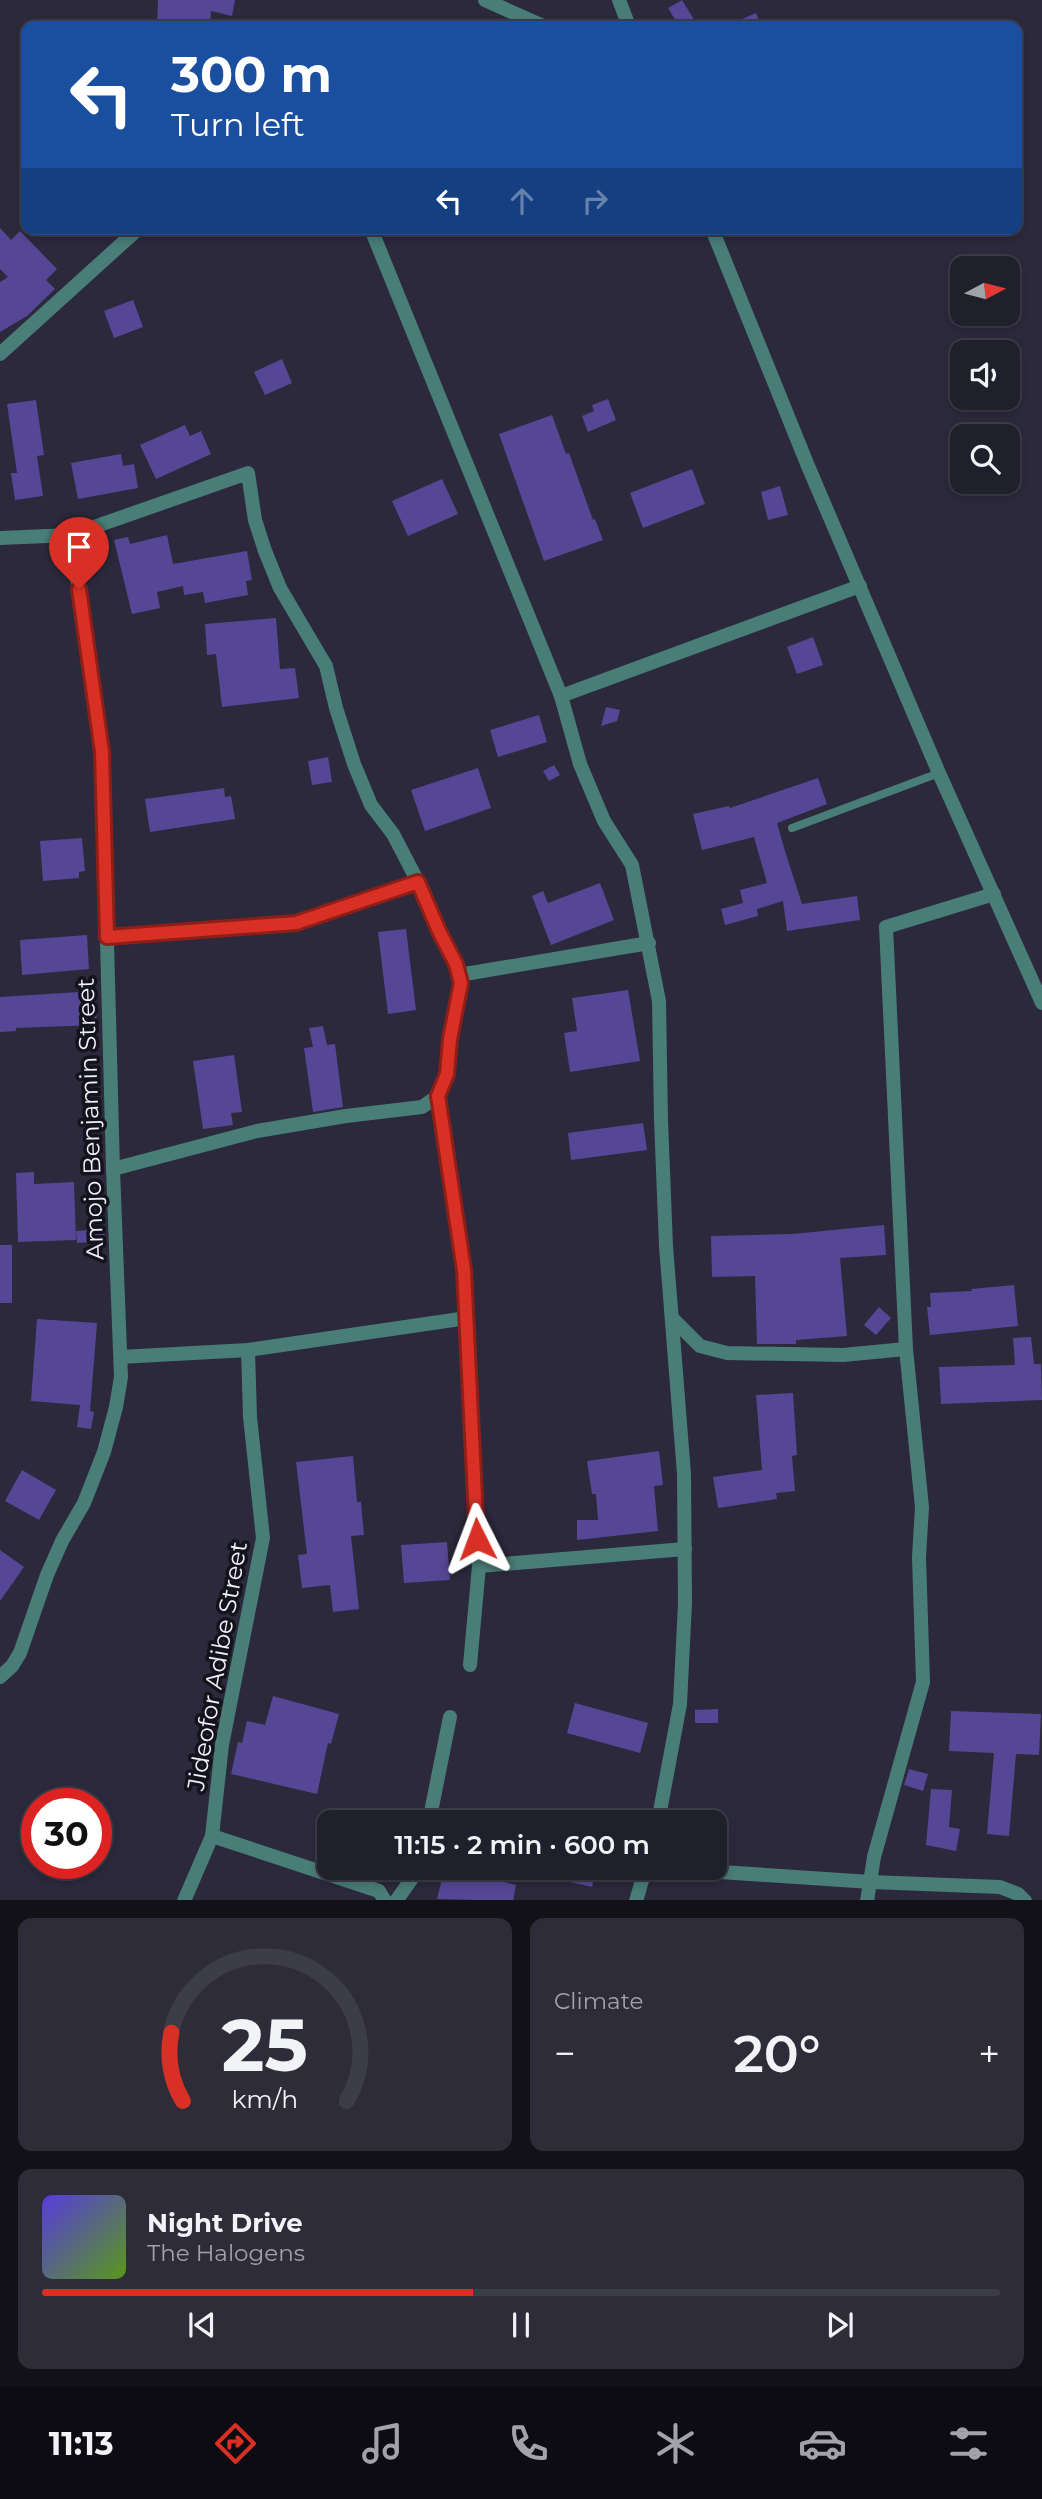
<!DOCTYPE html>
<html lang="en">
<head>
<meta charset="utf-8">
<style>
  :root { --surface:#201f2c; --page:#2d2c38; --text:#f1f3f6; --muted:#a2a2a9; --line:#3d3d48; --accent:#d93025 }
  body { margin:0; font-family:Montserrat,sans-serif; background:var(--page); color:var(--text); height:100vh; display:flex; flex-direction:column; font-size:26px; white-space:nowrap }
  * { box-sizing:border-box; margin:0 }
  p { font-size:23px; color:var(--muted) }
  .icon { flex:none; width:38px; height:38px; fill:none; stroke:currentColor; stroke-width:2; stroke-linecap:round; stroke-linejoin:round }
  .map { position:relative; height:1900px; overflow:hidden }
  .sheet { display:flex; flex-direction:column; gap:18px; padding:18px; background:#121118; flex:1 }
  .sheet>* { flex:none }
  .hud { position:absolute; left:21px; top:21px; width:1001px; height:214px; border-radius:14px; box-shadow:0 4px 10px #0003,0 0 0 2px var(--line); background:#1a4fa0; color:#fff; overflow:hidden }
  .needle { width:46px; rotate:83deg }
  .tools { position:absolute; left:950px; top:256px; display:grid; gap:14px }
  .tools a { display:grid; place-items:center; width:70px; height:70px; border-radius:14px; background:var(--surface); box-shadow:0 4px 10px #0003,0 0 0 2px var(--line); font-size:35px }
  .speed { position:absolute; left:21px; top:1788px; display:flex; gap:14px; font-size:35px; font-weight:700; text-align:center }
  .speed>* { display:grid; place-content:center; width:91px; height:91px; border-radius:50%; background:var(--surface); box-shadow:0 4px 10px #0003,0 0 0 2px var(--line); line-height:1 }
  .speed .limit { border:10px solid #d22; background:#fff; color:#111 }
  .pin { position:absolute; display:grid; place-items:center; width:60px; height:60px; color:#fff; margin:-72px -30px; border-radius:50% 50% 50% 0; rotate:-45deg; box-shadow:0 0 7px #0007 }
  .pin .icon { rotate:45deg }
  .me { position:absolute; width:77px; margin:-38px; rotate:357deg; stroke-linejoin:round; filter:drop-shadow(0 0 5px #0008) }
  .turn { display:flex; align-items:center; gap:24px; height:147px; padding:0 35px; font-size:32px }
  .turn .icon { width:91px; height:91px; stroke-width:2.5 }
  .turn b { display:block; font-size:49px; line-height:60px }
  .lanes { display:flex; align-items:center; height:66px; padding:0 35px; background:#0003; justify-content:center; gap:35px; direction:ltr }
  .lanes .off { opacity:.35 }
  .big { font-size:52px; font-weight:600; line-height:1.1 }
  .sheet .card { flex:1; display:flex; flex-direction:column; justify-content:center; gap:10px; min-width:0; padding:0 24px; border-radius:14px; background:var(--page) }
  .sheet .dial { align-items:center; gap:0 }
  .dial svg { height:182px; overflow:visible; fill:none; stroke:var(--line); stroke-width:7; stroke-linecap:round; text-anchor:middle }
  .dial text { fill:var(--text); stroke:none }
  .song { display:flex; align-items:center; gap:21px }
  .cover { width:84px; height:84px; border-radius:10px; background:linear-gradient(135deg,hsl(250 70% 55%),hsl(90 70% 35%)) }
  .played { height:7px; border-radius:4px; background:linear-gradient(90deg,var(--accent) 45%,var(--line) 45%) }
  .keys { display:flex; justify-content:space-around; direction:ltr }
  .heat { display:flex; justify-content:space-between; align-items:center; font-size:38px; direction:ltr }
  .sheet .tiles { flex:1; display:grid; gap:18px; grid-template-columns:1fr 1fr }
  .card:last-child { grid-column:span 2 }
  .trip { position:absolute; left:317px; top:1810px; width:410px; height:70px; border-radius:14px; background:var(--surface); box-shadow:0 4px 10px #0003,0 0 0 2px var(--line); font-weight:600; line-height:70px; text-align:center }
  .tabs { display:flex; height:112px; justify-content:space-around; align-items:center; background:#0d0c12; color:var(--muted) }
  .tabs .icon { width:49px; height:49px }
  .tabs .current { color:var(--accent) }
  .tabs b { font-size:32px; color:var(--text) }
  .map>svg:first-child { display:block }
</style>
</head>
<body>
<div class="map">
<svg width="1042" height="1901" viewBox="0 0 1042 1901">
  <rect width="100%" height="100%" fill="#2b293b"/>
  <!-- building -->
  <g fill="#564796">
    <path d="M158,0H235L232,16L211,11L210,26H157Z"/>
    <path d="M682,0L698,26H679L668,8Z"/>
    <path d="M756,13L761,26H726Z"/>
    <path d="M0,228L11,240L20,231L57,269L46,280L55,289L27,316L0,332V282L8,277L0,269Z"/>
    <path d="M133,300L143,327L114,338L104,311Z"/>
    <path d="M282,359L292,383L265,395L254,372Z"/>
    <path d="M608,399L616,420L588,432L582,416L594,411L592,405Z"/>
    <path d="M36,400L44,455L37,456L43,496L15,500L11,473H17L7,404Z"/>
    <path d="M552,415L566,454L569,453L593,520L595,519L603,540L544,561L499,434Z"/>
    <path d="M185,425L190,436L201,431L211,454L156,479L140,445Z"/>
    <path d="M121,454L123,466L134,464L138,488L78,499L71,463Z"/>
    <path d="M692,469L705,504L643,528L630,493Z"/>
    <path d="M442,479L458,514L408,536L392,501Z"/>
    <path d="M780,486L788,515L768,520L761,492Z"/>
    <path d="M167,535L173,564L247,551L252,580L246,581L248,595L205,603L203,592L184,595L183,586L157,592L160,608L132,614L114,540L128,537L130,544Z"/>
    <path d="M276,618L280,669L295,668L299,698L222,707L216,654L207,655L205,624Z"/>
    <path d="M813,637L823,665L797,674L787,647Z"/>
    <path d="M606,707L620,710L617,721L601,726Z"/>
    <path d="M539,715L547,742L498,757L490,730Z"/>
    <path d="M328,757L332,782L312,785L308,761Z"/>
    <path d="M554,765L560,775L549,781L543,771Z"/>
    <path d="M478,768L491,808L425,831L411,790Z"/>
    <path d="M818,778L827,804L777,823L785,851L802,904L857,896L860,920L787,931L783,901L757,909L758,916L725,925L721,909L743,903L740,890L767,883L754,837L702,850L693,814L729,806L730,808Z"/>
    <path d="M224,788L225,797L231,796L235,819L150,832L145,799Z"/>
    <path d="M82,838L85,871L79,872V878L43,881L40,841Z"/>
    <path d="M600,883L614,920L551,945L532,896L543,891L548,903Z"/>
    <path d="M406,929L416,1010L388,1014L378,932Z"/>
    <path d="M87,935L89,969L22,975L20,940Z"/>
    <path d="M628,990L640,1061L570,1072L564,1033L577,1031L572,998Z"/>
    <path d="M95,991L97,1025L16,1028V1031L0,1032V997Z"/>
    <path d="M323,1026L327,1045L335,1044L343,1107L313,1112L304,1048L313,1047L309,1028Z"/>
    <path d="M234,1055L242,1112L231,1113L233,1125L203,1129L193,1061Z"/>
    <path d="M643,1123L647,1150L571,1160L568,1133Z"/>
    <path d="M34,1172V1184L74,1182L76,1240L18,1242L16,1173Z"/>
    <path d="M884,1225L886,1255L840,1258L847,1336L796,1340V1344H757L755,1276L712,1277L711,1236L793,1234Z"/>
    <path d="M104,1229L105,1241L77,1243L76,1231Z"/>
    <rect x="0" y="1245" width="12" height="58"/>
    <path d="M1014,1285L1018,1326L930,1335L927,1307H931L930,1293L972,1291L971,1289Z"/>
    <path d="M879,1307L891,1318L876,1335L864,1325Z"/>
    <path d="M37,1319L97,1323L90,1411L94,1412L91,1429L77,1427L80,1405L31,1401Z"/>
    <path d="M1031,1337L1034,1364H1041L1042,1400L941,1404L939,1367L1015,1365L1013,1338Z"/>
    <path d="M793,1393L797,1455L792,1456L795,1491L776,1493L777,1499L718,1508L713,1477L762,1470L756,1395Z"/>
    <path d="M659,1451L663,1485L654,1486L658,1531L577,1540V1520H598L596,1494H592L587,1461Z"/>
    <path d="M353,1456L357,1502H361L364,1535L351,1536L359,1609L333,1612L330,1585L302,1588L298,1555L307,1554L296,1462Z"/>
    <path d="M22,1470L56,1490L39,1520L5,1501Z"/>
    <path d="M447,1542L450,1580L404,1583L401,1545Z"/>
    <path d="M0,1550L24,1567L0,1601Z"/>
    <path d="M273,1696L339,1714L331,1744L328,1743L317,1794L231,1774L238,1742L242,1743L247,1721L265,1725Z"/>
    <path d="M575,1703L648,1723L640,1753L567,1733Z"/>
    <path d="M718,1709V1723H695V1710Z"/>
    <path d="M951,1711L1041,1714L1039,1755L1016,1754L1009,1836L987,1834L994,1753L949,1751Z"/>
    <path d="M909,1769L928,1774L923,1791L904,1785Z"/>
    <path d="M931,1789L952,1790L949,1827L960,1829L956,1851L926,1845Z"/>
    <path d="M445,1867L516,1885L513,1901L437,1899Z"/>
    <path d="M528,1867H596L592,1887L527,1872Z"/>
  </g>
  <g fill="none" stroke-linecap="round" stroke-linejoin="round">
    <!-- service -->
    <path stroke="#497d78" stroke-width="8" d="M792,828L939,773"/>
    <!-- minor -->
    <g stroke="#497d78" stroke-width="14">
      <path d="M485,0L543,26"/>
      <path d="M371,229L561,696L860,586"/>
      <path d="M0,354L138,229"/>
      <path d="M0,538L71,535L248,473L255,520L265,551L280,588L326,666L336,708L354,764L371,805L393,834L418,882L439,931L456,964L461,983L450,1039L448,1074L438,1096L422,1107L346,1116L257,1131L113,1169"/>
      <path d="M561,696L580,764L604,821L632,865L659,1001L661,1120L666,1246L684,1474L685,1603L680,1704L658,1822"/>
      <path d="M107,937L296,923L418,882"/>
      <path d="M459,975L649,943"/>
      <path d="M438,1096L465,1270L479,1566L470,1665"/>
      <path d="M673,1319L700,1346L727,1353L843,1355L906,1349L922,1507L919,1557L923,1682L874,1857L867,1901"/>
      <path d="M906,1349L886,927L994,894"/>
      <path d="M121,1357L248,1350L467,1318"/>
      <path d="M479,1566L685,1549"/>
      <path d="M0,1677L12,1666L20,1653L47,1575L62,1541L84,1503L104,1452L116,1407L121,1377L113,1169L102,752L71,535"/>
      <path d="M429,1822L450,1717"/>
      <path d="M212,1836L379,1891L385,1901"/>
      <path d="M184,1901L212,1836L222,1745L263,1538L250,1417L248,1350"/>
      <path d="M396,1901L420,1867"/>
      <path d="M636,1901L646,1867L871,1882L1000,1887L1018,1894L1025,1901"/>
    </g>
    <!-- tertiary -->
    <g stroke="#497d78" stroke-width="14">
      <path d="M619,0L629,26"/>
      <path d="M712,229L808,466L939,773L1042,1003"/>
    </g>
  </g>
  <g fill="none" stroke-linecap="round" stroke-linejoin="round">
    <!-- route casing -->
    <g stroke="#8d1f18" stroke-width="18">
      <path id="route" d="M79,589L102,752L107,937L296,923L418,882L439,931L456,964L461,983L450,1039L447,1074L438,1096L464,1270L477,1539"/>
    </g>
    <!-- route -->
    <use href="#route" stroke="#d93025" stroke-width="12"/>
  </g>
  <g text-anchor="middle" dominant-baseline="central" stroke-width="7" stroke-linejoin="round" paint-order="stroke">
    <!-- street labels -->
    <g font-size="24" fill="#f0effc" stroke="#13131b">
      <text transform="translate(90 1119) rotate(-92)">Amojo Benjamin Street</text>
      <text transform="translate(217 1666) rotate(-80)">Jideofor Adibe Street</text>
    </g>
  </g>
</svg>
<div class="tools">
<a><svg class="needle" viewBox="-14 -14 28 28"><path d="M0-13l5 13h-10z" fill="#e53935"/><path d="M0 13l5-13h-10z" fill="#a2a2a9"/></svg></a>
<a><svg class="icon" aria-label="sound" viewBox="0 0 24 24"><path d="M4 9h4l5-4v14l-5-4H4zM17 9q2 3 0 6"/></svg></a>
<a><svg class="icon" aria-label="search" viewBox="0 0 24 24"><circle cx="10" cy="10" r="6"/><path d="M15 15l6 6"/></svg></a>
</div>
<div class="speed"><div class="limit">30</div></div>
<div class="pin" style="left:79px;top:589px;background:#d93025"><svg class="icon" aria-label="arrive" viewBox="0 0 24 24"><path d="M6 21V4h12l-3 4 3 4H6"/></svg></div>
<svg class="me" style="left:477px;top:1539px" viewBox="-20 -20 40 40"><path d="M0-17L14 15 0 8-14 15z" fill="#d93025" stroke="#fff" stroke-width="4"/></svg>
<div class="trip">11:15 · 2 min · 600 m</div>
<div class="hud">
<div class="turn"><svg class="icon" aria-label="left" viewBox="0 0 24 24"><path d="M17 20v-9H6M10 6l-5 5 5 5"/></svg><div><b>300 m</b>Turn left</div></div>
<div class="lanes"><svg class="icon" aria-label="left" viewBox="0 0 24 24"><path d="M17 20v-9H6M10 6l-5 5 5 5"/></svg><svg class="icon off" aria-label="ahead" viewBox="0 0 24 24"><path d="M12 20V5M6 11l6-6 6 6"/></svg><svg class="icon off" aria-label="right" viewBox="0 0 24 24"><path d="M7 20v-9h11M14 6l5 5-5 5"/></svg></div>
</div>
</div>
<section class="sheet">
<div class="tiles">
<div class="card dial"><svg viewBox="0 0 100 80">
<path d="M14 69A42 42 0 1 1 86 69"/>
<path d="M14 69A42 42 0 0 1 9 39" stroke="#d93025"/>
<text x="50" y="56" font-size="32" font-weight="700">25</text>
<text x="50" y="72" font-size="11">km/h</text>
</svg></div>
<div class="card"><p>Climate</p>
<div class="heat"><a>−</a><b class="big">20°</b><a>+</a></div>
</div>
<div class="card">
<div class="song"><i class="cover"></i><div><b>Night Drive</b><p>The Halogens</p></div></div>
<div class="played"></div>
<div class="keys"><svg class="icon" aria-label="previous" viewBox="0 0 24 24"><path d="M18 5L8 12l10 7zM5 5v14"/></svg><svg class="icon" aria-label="pause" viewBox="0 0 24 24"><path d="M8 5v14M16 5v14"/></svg><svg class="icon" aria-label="next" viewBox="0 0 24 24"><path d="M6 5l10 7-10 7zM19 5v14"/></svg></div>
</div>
</div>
</section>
<nav class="tabs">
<b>11:13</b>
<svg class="icon current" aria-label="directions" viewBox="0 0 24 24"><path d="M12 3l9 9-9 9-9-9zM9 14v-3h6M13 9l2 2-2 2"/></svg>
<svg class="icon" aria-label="music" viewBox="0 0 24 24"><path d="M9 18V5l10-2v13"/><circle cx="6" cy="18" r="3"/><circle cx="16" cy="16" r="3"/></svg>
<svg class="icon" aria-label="phone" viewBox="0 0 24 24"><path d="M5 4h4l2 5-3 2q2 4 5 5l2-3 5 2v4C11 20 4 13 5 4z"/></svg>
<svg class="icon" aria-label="climate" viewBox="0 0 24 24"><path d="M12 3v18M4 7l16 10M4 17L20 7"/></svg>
<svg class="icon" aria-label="car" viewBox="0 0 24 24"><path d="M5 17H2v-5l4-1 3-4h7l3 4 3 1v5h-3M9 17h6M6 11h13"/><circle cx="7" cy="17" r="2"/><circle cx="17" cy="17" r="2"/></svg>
<svg class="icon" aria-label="filters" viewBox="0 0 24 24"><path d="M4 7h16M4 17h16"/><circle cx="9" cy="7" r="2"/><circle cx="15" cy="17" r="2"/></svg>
</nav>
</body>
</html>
